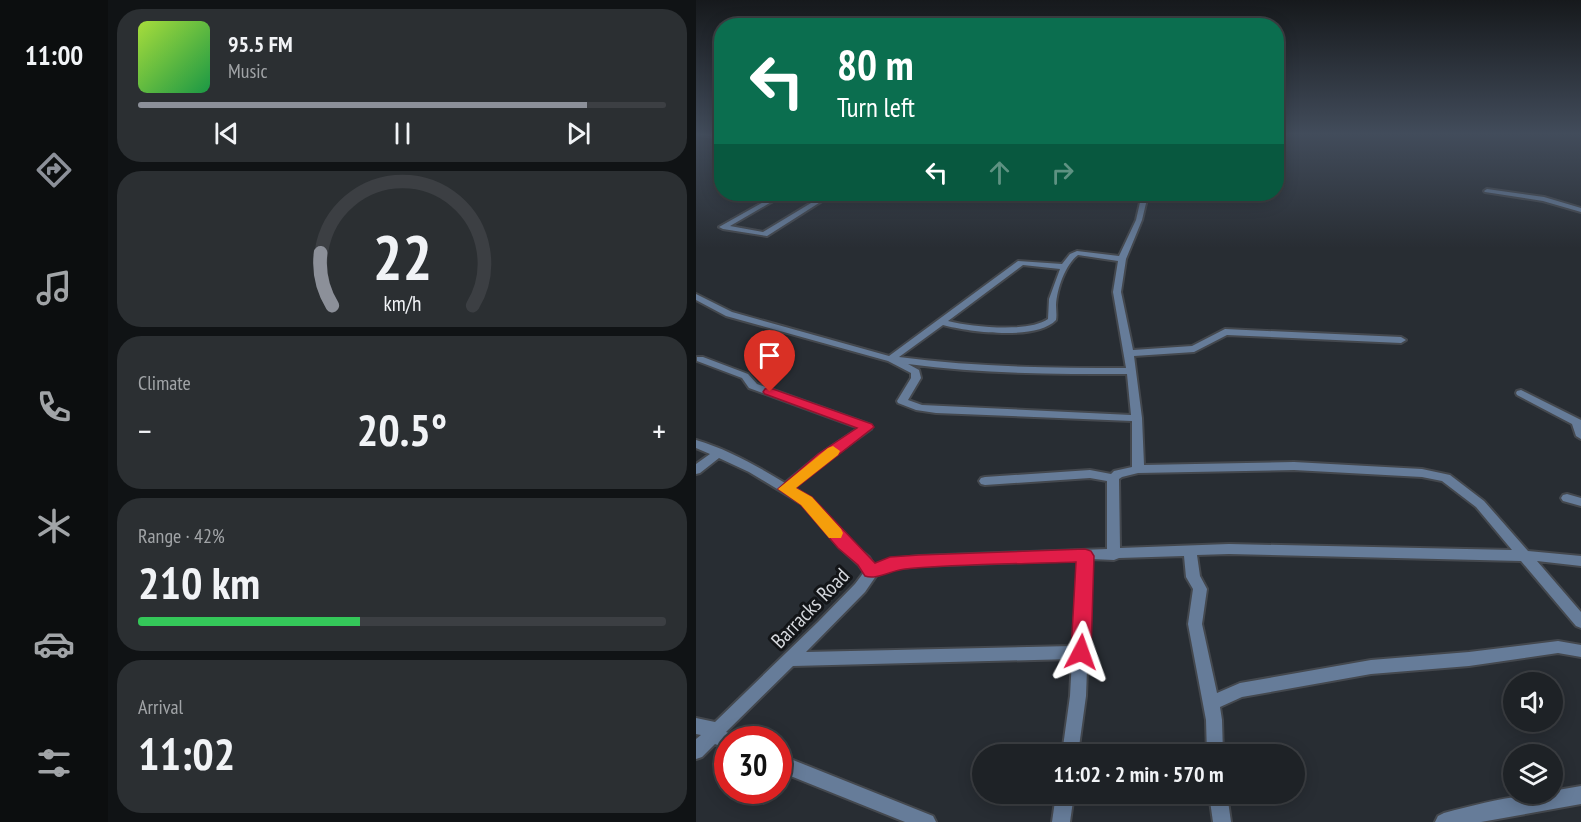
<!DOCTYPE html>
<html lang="en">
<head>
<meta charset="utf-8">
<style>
  :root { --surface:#1e2226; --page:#2b2f32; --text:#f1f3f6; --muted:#a1a4a7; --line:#3c3f43; --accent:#8c9099 }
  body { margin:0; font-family:"PT Sans Narrow",sans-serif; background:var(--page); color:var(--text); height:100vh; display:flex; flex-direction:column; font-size:22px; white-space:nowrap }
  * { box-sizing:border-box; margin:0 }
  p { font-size:20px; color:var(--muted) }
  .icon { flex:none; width:33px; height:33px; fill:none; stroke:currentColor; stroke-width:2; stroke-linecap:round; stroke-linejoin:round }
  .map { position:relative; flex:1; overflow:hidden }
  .details { display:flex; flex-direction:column; gap:9px; padding:9px; background:#101315; width:588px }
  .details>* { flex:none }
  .banner { position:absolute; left:18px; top:18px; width:570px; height:183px; border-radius:24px; box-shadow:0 3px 15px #0003,0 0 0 2px var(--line); background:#0b6e4f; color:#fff; overflow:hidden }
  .tools { position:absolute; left:807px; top:672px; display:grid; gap:12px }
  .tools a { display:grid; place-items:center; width:60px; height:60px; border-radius:50%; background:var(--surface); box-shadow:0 3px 15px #0003,0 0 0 2px var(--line); font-size:30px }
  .speed { position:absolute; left:18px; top:726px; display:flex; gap:12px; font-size:30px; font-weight:700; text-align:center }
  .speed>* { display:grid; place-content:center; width:78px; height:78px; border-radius:50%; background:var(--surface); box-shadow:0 3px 15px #0003,0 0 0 2px var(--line); line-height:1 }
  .speed .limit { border:9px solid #d22; background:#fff; color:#111 }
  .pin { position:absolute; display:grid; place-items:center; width:51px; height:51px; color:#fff; margin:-62px -26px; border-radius:50% 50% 50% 0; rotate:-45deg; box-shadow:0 0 6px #0007 }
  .pin .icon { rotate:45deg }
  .me { position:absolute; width:66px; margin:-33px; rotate:4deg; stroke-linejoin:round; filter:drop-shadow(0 0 4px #0008) }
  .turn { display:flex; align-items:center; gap:21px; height:126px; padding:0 24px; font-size:27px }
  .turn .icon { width:78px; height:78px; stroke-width:2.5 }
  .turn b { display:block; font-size:42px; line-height:51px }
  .lanes { display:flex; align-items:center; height:57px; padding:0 24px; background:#0003; justify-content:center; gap:30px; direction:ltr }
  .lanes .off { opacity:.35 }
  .big { font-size:45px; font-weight:700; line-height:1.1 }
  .details .card { flex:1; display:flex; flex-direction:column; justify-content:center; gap:9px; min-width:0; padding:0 21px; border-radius:24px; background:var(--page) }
  .details .dial { align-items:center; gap:0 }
  .dial svg { height:156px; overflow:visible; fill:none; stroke:var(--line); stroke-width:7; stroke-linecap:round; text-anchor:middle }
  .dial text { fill:var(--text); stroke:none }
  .song { display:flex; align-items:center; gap:18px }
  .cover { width:72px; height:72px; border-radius:9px; background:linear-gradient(135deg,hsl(80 70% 55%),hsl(140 70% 35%)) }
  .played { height:6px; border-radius:3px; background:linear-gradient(90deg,var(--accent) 85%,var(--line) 85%) }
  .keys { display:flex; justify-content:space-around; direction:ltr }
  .heat { display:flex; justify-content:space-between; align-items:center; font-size:33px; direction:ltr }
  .charge { height:9px; border-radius:4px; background:linear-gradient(90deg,#34c759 42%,var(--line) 0) }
  .trip { position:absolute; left:276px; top:744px; width:333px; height:60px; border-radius:30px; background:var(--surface); box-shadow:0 3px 15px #0003,0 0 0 2px var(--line); font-weight:700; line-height:60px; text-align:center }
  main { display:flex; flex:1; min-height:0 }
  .menu { display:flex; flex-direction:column; width:108px; justify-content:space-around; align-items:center; background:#0c0e0f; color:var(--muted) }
  .menu .icon { width:42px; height:42px }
  .menu .current { color:var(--accent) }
  .menu b { font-size:27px; color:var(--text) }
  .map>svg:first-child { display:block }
</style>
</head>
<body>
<main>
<nav class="menu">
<b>11:00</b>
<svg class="icon current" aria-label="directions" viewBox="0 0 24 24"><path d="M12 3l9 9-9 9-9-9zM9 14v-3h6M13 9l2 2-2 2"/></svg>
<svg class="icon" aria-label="music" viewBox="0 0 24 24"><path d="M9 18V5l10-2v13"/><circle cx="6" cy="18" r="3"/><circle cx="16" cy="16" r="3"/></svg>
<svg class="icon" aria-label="phone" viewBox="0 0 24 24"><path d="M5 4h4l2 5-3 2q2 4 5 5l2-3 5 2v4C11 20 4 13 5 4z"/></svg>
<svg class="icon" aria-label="climate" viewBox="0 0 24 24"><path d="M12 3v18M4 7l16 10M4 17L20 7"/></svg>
<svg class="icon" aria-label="car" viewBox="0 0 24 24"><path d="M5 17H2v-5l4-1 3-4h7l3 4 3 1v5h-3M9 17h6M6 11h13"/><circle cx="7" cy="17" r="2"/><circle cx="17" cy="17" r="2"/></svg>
<svg class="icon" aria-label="filters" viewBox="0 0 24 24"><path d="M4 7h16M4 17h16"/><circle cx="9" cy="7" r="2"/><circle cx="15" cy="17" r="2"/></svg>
</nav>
<section class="details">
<div class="card">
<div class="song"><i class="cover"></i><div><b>95.5 FM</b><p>Music</p></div></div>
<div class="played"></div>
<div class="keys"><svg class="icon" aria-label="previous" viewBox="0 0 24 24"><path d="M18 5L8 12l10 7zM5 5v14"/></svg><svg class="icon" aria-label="pause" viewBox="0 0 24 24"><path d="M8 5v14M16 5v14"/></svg><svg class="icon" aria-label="next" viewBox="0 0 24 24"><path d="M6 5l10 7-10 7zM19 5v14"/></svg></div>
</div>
<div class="card dial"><svg viewBox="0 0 100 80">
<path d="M14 69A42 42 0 1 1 86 69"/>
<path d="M14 69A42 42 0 0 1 8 42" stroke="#8c9099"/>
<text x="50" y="56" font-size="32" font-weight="700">22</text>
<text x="50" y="72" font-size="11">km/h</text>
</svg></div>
<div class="card"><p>Climate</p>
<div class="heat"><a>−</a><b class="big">20.5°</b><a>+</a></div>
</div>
<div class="card"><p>Range · 42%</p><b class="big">210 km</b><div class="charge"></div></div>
<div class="card"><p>Arrival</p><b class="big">11:02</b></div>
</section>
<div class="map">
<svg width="885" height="822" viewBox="0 0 885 822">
  <rect width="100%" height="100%" fill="#282d33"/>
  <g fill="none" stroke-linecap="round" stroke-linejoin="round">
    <!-- minor casing -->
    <g stroke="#44484e" stroke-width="4">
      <g id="minor">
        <path d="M2,133L26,134V138L5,135Z"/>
        <path d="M791,189L848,197L885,208V212L847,201L789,192L788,191Z"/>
        <path d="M82,194H89L34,226L67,232L130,194H137L71,236L27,229L23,227Z"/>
        <path d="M450,194H456L451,199L446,220L430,259L425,292L437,350L496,346L529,329L705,337L710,340L705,343L531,335L498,352L438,356L446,418L448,465L598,462L726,469L754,475L788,501L832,551L885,556V566L841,561L885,612V628L880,626L825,561L533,554L501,555L504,576L511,589L506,624L521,693L544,683L675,660L773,652L862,641L885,645V657L862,653L773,666L675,674L546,697L524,707L526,720L527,754H511L510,720L492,624L497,589L490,577L488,556L423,558L418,560L395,559L390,696L382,754H366L374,696L376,659L97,666L30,732L38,735L40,740H32V749L19,744L6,757L0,759V739L5,735L0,734V718L19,722L122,622L159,584L168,572L163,565L143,547L106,504L53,472L23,458L4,473L0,474V464L14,454L0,448V440C31,449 61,466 89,483L123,455L163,428L53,388L46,378L1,361V357H7L52,374L61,384L175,425L176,427L175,429L131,461L98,488L114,498L153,541L173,557L178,565L194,559L223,556L411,549V481L394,478L289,485L285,484L283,481L285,478L289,477L394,470L415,474L418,471L436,467V421L240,413L220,410L202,403L201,401L215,378V373L192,361L30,316L0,300V294L36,312L193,356L322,261L366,264L374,254L381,251L423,256L440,220L445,198ZM382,255L422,261L417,292L430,368C354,368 279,367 203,357L247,325C273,332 340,341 360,320C361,315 360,310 360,305C361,289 369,265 382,255ZM327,265L364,269L353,299L352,319C332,333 276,327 252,321ZM212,364C284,374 358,374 431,374L435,415L226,405L212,400L225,378L223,370ZM598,470L726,477L746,481L780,507L816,550L533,544L424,548L423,479L426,477L442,473ZM382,560L377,646L110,652L169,592L180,576L196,569L223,566Z"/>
        <path d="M825,390L885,420V439L880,436L876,424L821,395L820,393L821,391Z"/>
        <path d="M871,494L885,498V506L867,501L865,498L867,495Z"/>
        <path d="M82,754L237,816L240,822H209L82,771Z"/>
        <path d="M885,786V804L785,822H739L742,816L748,813C783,804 820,794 856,794V791Z"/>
        <path d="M360,794H378L374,822H356Z"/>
        <path d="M513,794H531L535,822H517Z"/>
      </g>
    </g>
    <!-- minor -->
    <use href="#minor" fill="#667c99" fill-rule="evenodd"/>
  </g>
  <!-- sky -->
  <linearGradient id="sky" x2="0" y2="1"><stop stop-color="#16191c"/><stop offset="0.54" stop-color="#424c5b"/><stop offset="1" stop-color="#424c5b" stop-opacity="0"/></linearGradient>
  <rect width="885" height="248" fill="url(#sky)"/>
  <!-- route -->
  <path fill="#e11d48" stroke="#92132f" stroke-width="1.5" d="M74,388L176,424L178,427L100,488L116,497L179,563L194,557L223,555L389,549L395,551L398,556L395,652L392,658L385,660L378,658L375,652L380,562C323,564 265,564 209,569C196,570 181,580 169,576L162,565L142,548L105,505L82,489L122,454L161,428L69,394L67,392L69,389Z"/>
  <!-- slow -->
  <path fill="#f59e0b" d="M137,446L144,451L142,455L100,488L116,497L145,529L147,533L145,538H133L105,505L82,489L132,448Z"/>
  <g text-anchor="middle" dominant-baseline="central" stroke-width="6" stroke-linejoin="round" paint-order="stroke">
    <!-- near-street labels -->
    <g font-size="21" fill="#d4d7dc" stroke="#131518">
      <text transform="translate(114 608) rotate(-46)">Barracks Road</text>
    </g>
  </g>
</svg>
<div class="tools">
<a><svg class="icon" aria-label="sound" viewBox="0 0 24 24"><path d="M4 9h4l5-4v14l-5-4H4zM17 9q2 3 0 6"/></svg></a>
<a><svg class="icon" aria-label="layers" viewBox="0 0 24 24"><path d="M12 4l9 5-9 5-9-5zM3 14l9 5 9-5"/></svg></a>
</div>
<div class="speed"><div class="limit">30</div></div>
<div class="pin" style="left:74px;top:392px;background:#d93025"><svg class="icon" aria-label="arrive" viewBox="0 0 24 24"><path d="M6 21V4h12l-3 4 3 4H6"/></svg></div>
<svg class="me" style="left:385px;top:652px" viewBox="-20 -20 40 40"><path d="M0-17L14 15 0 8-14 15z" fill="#e11d48" stroke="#fff" stroke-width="4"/></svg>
<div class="trip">11:02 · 2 min · 570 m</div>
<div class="banner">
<div class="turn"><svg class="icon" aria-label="left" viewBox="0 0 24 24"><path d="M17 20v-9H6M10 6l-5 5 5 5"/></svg><div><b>80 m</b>Turn left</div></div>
<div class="lanes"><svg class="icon" aria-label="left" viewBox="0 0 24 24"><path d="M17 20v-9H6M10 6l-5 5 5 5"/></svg><svg class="icon off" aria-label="ahead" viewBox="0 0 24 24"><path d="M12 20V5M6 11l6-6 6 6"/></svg><svg class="icon off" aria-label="right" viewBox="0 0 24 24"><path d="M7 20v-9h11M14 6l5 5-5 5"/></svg></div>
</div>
</div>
</main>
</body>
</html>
